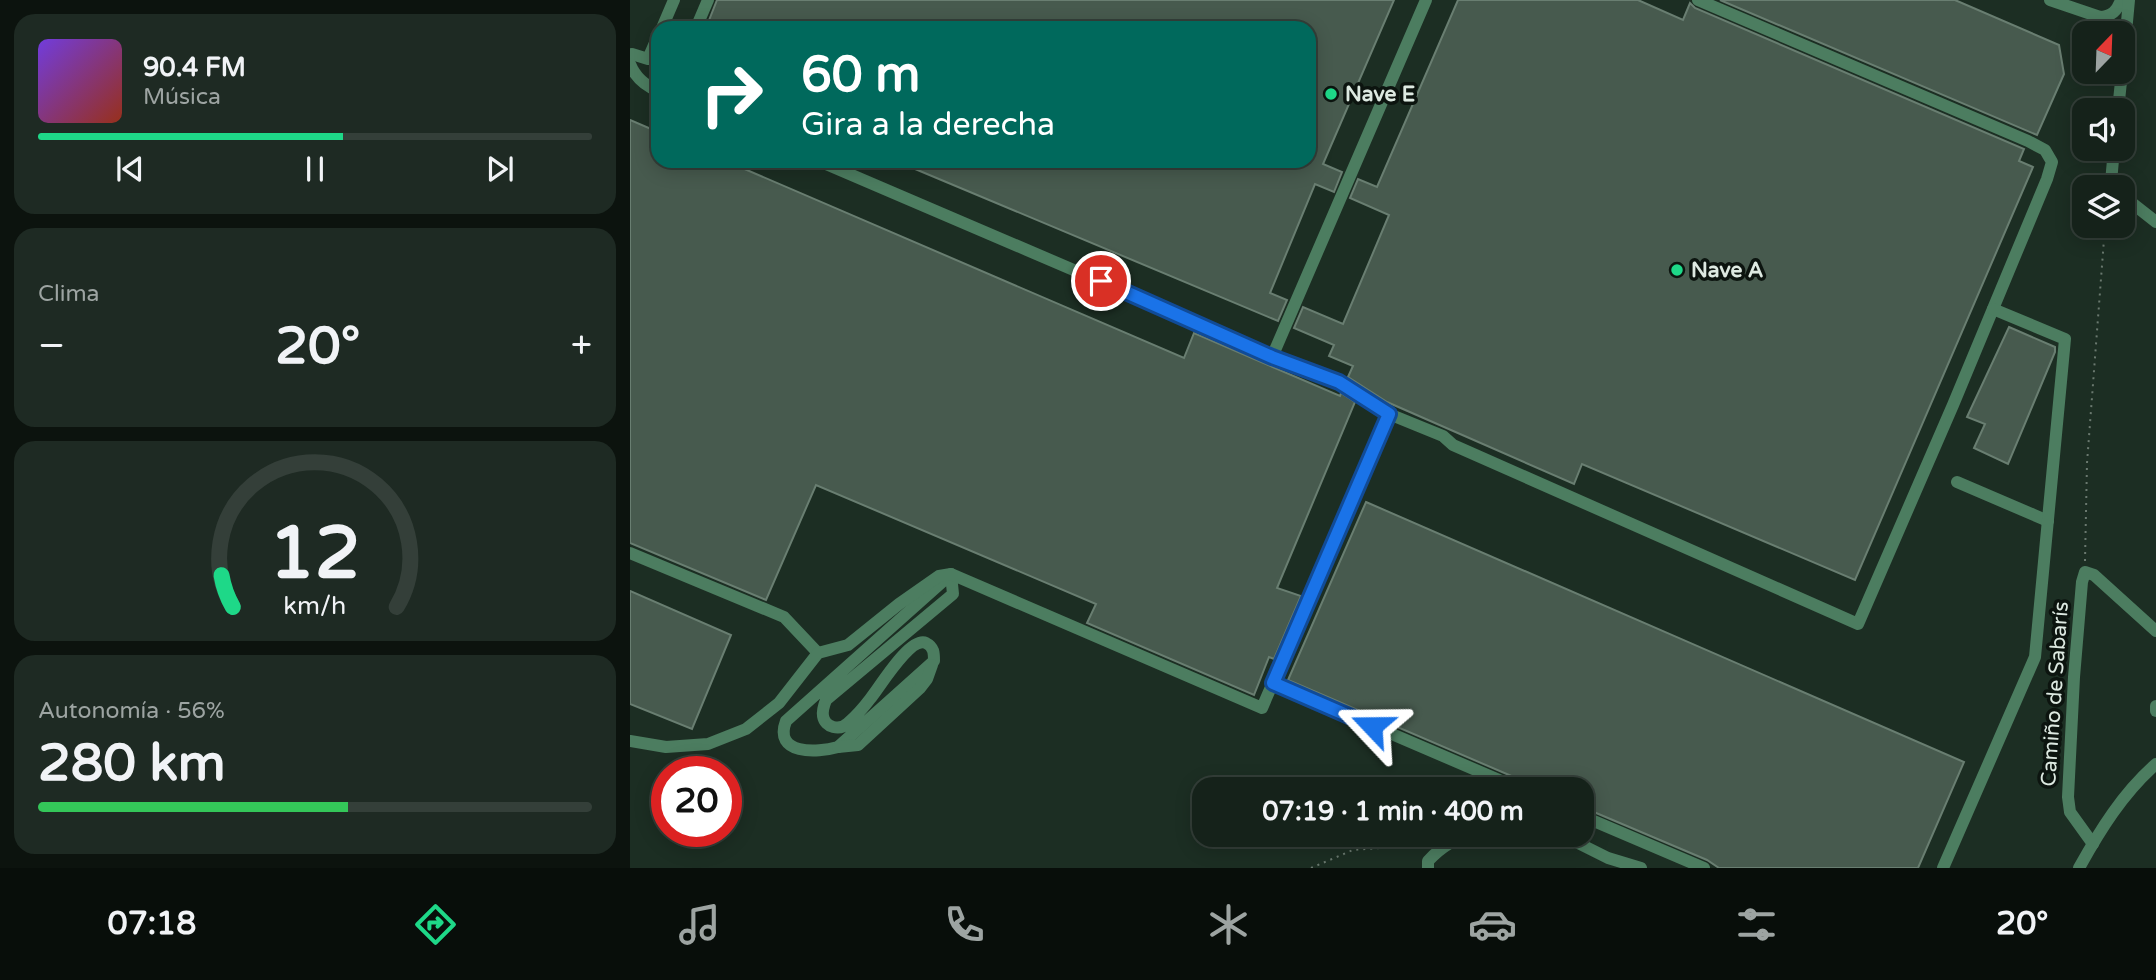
<!DOCTYPE html>
<html lang="es">
<head>
<meta charset="utf-8">
<style>
  :root { --surface:#15221a; --page:#1e2a23; --text:#f1f3f6; --muted:#9da4a2; --line:#343f39; --accent:#1ed888 }
  body { margin:0; font-family:"Varela Round",sans-serif; background:var(--page); color:var(--text); height:100vh; display:flex; flex-direction:column; font-size:26px; white-space:nowrap }
  * { box-sizing:border-box; margin:0 }
  p { font-size:23px; color:var(--muted) }
  .icon { flex:none; width:38px; height:38px; fill:none; stroke:currentColor; stroke-width:2; stroke-linecap:round; stroke-linejoin:round }
  .map { position:relative; flex:1; overflow:hidden }
  .side { display:flex; flex-direction:column; gap:14px; padding:14px; background:#0c130e; width:630px }
  .side>* { flex:none }
  .guide { position:absolute; left:21px; top:21px; width:665px; height:147px; border-radius:21px; box-shadow:0 4px 18px #0003,0 0 0 2px var(--line); background:#00695c; color:#fff; overflow:hidden }
  .needle { width:46px; rotate:23deg }
  .buttons { position:absolute; left:1442px; top:21px; display:grid; gap:14px }
  .buttons a { display:grid; place-items:center; width:63px; height:63px; border-radius:14px; background:var(--surface); box-shadow:0 4px 18px #0003,0 0 0 2px var(--line); font-size:35px }
  .speed { position:absolute; left:21px; top:756px; display:flex; gap:14px; font-size:35px; font-weight:700; text-align:center }
  .speed>* { display:grid; place-content:center; width:91px; height:91px; border-radius:50%; background:var(--surface); box-shadow:0 4px 18px #0003,0 0 0 2px var(--line); line-height:1 }
  .speed .limit { border:10px solid #d22; background:#fff; color:#111 }
  .pin { position:absolute; display:grid; place-items:center; width:60px; height:60px; color:#fff; margin:-30px; border:4px solid #fff; border-radius:50%; box-shadow:0 2px 7px #0007 }
  .me { position:absolute; width:77px; margin:-38px; rotate:293deg; stroke-linejoin:round; filter:drop-shadow(0 0 5px #0008) }
  .turn { display:flex; align-items:center; gap:24px; height:147px; padding:0 35px; font-size:32px }
  .turn .icon { width:91px; height:91px; stroke-width:2.5 }
  .turn b { display:block; font-size:49px; line-height:60px }
  .big { font-size:52px; font-weight:700; line-height:1.1 }
  .side .tile { flex:1; display:flex; flex-direction:column; justify-content:center; gap:10px; min-width:0; padding:0 24px; border-radius:21px; background:var(--page) }
  .side .dial { align-items:center; gap:0 }
  .dial svg { height:182px; overflow:visible; fill:none; stroke:var(--line); stroke-width:7; stroke-linecap:round; text-anchor:middle }
  .dial text { fill:var(--text); stroke:none }
  .song { display:flex; align-items:center; gap:21px }
  .cover { width:84px; height:84px; border-radius:10px; background:linear-gradient(135deg,hsl(260 70% 55%),hsl(10 70% 35%)) }
  .played { height:7px; border-radius:4px; background:linear-gradient(90deg,var(--accent) 55%,var(--line) 55%) }
  .keys { display:flex; justify-content:space-around; direction:ltr }
  .heat { display:flex; justify-content:space-between; align-items:center; font-size:38px; direction:ltr }
  .charge { height:10px; border-radius:5px; background:linear-gradient(90deg,#34c759 56%,var(--line) 0) }
  .trip { position:absolute; left:562px; top:777px; width:402px; height:70px; border-radius:21px; background:var(--surface); box-shadow:0 4px 18px #0003,0 0 0 2px var(--line); font-weight:700; line-height:70px; text-align:center }
  .tabs { display:flex; height:112px; justify-content:space-around; align-items:center; background:#080e0a; color:var(--muted) }
  .tabs .icon { width:49px; height:49px }
  .tabs .active { color:var(--accent) }
  .tabs b { font-size:32px; color:var(--text) }
  main { display:flex; flex:1; min-height:0 }
  .map>svg:first-child { display:block }
</style>
</head>
<body>
<main>
<section class="side">
<div class="tile">
<div class="song"><i class="cover"></i><div><b>90.4 FM</b><p>Música</p></div></div>
<div class="played"></div>
<div class="keys"><svg class="icon" aria-label="previous" viewBox="0 0 24 24"><path d="M18 5L8 12l10 7zM5 5v14"/></svg><svg class="icon" aria-label="pause" viewBox="0 0 24 24"><path d="M8 5v14M16 5v14"/></svg><svg class="icon" aria-label="next" viewBox="0 0 24 24"><path d="M6 5l10 7-10 7zM19 5v14"/></svg></div>
</div>
<div class="tile"><p>Clima</p>
<div class="heat"><a>−</a><b class="big">20°</b><a>+</a></div>
</div>
<div class="tile dial"><svg viewBox="0 0 100 80">
<path d="M14 69A42 42 0 1 1 86 69"/>
<path d="M14 69A42 42 0 0 1 9 55" stroke="#1ed888"/>
<text x="50" y="56" font-size="32" font-weight="700">12</text>
<text x="50" y="72" font-size="11">km/h</text>
</svg></div>
<div class="tile"><p>Autonomía · 56%</p><b class="big">280 km</b><div class="charge"></div></div>
</section>
<div class="map">
<svg width="1526" height="868" viewBox="0 0 1526 868">
  <rect width="100%" height="100%" fill="#1c2e23"/>
  <!-- building -->
  <g fill="#475a4e" stroke="#697e71" stroke-width="2">
    <path d="M87,0H764L693,164L712,172L704,192L685,184L640,293L657,300L648,321L266,161H679V28H76Z"/>
    <path d="M828,0H1008L1053,20L1060,3L1065,8L1394,149L1389,161L1403,167L1225,580L952,464L944,484L757,402L718,377L723,366L699,356L704,345L664,328L673,307L713,324L759,215L720,198L728,179L747,187Z"/>
    <path d="M1090,0H1325L1429,45L1434,74L1407,135Z"/>
    <path d="M0,120L28,132V161H96L554,358L564,333L710,396L711,393L725,402L647,588L671,596L644,659L639,657L624,695L457,623L466,604L186,485L136,600L0,543Z"/>
    <path d="M1379,327L1425,347V352L1378,464L1344,448L1355,424L1337,417Z"/>
    <path d="M736,502L1334,762L1288,868H1089L1077,860L952,807V789H906L893,781L658,680Z"/>
    <path d="M0,591L101,635L62,729L0,704Z"/>
  </g>
  <g fill="none" stroke-linecap="round" stroke-linejoin="round">
    <!-- path -->
    <g stroke="#6a796f" stroke-width="2" stroke-dasharray="2 5" stroke-linecap="butt">
      <path d="M1455,561L1457,463L1475,226"/>
      <path d="M681,868L723,850L779,846L806,835"/>
    </g>
    <!-- minor -->
    <g stroke="#4c7d60" stroke-width="12">
      <path d="M1420,0L1470,17C1482,16 1487,11 1491,0"/>
      <path d="M32,28L44,0"/>
      <path d="M66,28L78,0"/>
      <path d="M2,54L18,59L28,36"/>
      <path d="M0,64C5,77 16,86 28,91"/>
      <path d="M1493,65L1499,0"/>
      <path d="M1488,110L1492,72"/>
      <path d="M189,161L495,292L642,357L709,381L759,414L813,436L823,445L1228,624L1323,405L1417,179L1422,162L1415,150L1398,141L1068,0"/>
      <path d="M1483,187L1481,182L1484,149"/>
      <path d="M1493,196L1526,222"/>
      <path d="M642,357L796,0"/>
      <path d="M1327,482L1418,521"/>
      <path d="M0,553L154,617L188,653"/>
      <path d="M321,574L323,594L196,700C194,705 192,710 193,716C195,728 210,731 218,723C226,716 234,707 240,699C250,687 280,636 296,643C304,647 304,653 304,661L208,747C187,753 143,755 156,721Z"/>
      <path d="M643,683L890,789"/>
      <path d="M1526,706V711"/>
      <path d="M0,741L36,747L78,744L116,729L149,703L188,653L218,645L269,604L309,576L321,574L632,708L759,414"/>
      <path d="M208,747L228,745L290,688L297,679L302,665"/>
      <path d="M952,816L1074,868"/>
      <path d="M899,835L921,836L946,842L978,858L1011,868"/>
      <path d="M1463,844L1440,812L1438,797L1444,677L1452,582L1455,572L1464,575L1526,631"/>
      <path d="M798,868V861C810,848 824,838 842,835"/>
      <path d="M1313,868L1405,657L1435,339L1363,309"/>
      <path d="M1449,868C1470,830 1493,793 1526,764"/>
    </g>
  </g>
  <g fill="none" stroke-linecap="round" stroke-linejoin="round">
    <!-- route casing -->
    <g stroke="#114b97" stroke-width="18">
      <path id="route" d="M471,281L642,357L709,382L759,414L643,683L742,726"/>
    </g>
    <!-- route -->
    <use href="#route" stroke="#1a73e8" stroke-width="12"/>
  </g>
  <!-- markers -->
  <g fill="#1ed888" stroke="#0c140f" stroke-width="2.5">
    <circle cx="701" cy="94" r="7"/>
    <circle cx="1047" cy="270" r="7"/>
  </g>
  <g text-anchor="middle" dominant-baseline="central" stroke-width="7" stroke-linejoin="round" paint-order="stroke">
    <!-- poi labels -->
    <g font-size="21" font-weight="bold" fill="#dde9e1" stroke="#0c140f" text-anchor="start">
      <text x="715" y="94">Nave E</text>
      <text x="1061" y="270">Nave A</text>
    </g>
    <!-- street labels -->
    <g font-size="21" fill="#dde9e1" stroke="#0c140f">
      <text transform="translate(1425 694) rotate(-86)">Camiño de Sabarís</text>
    </g>
  </g>
</svg>
<div class="buttons">
<a><svg class="needle" viewBox="-14 -14 28 28"><path d="M0-13l5 13h-10z" fill="#e53935"/><path d="M0 13l5-13h-10z" fill="#9da4a2"/></svg></a>
<a><svg class="icon" aria-label="sound" viewBox="0 0 24 24"><path d="M4 9h4l5-4v14l-5-4H4zM17 9q2 3 0 6"/></svg></a>
<a><svg class="icon" aria-label="layers" viewBox="0 0 24 24"><path d="M12 4l9 5-9 5-9-5zM3 14l9 5 9-5"/></svg></a>
</div>
<div class="speed"><div class="limit">20</div></div>
<div class="pin" style="left:471px;top:281px;background:#d93025"><svg class="icon" aria-label="arrive" viewBox="0 0 24 24"><path d="M6 21V4h12l-3 4 3 4H6"/></svg></div>
<svg class="me" style="left:742px;top:726px" viewBox="-20 -20 40 40"><path d="M0-17L14 15 0 8-14 15z" fill="#1a73e8" stroke="#fff" stroke-width="4"/></svg>
<div class="trip">07:19 · 1 min · 400 m</div>
<div class="guide">
<div class="turn"><svg class="icon" aria-label="right" viewBox="0 0 24 24"><path d="M7 20v-9h11M14 6l5 5-5 5"/></svg><div><b>60 m</b>Gira a la derecha</div></div>
</div>
</div>
</main>
<nav class="tabs">
<b>07:18</b>
<svg class="icon active" aria-label="directions" viewBox="0 0 24 24"><path d="M12 3l9 9-9 9-9-9zM9 14v-3h6M13 9l2 2-2 2"/></svg>
<svg class="icon" aria-label="music" viewBox="0 0 24 24"><path d="M9 18V5l10-2v13"/><circle cx="6" cy="18" r="3"/><circle cx="16" cy="16" r="3"/></svg>
<svg class="icon" aria-label="phone" viewBox="0 0 24 24"><path d="M5 4h4l2 5-3 2q2 4 5 5l2-3 5 2v4C11 20 4 13 5 4z"/></svg>
<svg class="icon" aria-label="climate" viewBox="0 0 24 24"><path d="M12 3v18M4 7l16 10M4 17L20 7"/></svg>
<svg class="icon" aria-label="car" viewBox="0 0 24 24"><path d="M5 17H2v-5l4-1 3-4h7l3 4 3 1v5h-3M9 17h6M6 11h13"/><circle cx="7" cy="17" r="2"/><circle cx="17" cy="17" r="2"/></svg>
<svg class="icon" aria-label="filters" viewBox="0 0 24 24"><path d="M4 7h16M4 17h16"/><circle cx="9" cy="7" r="2"/><circle cx="15" cy="17" r="2"/></svg>
<b>20°</b>
</nav>
</body>
</html>
